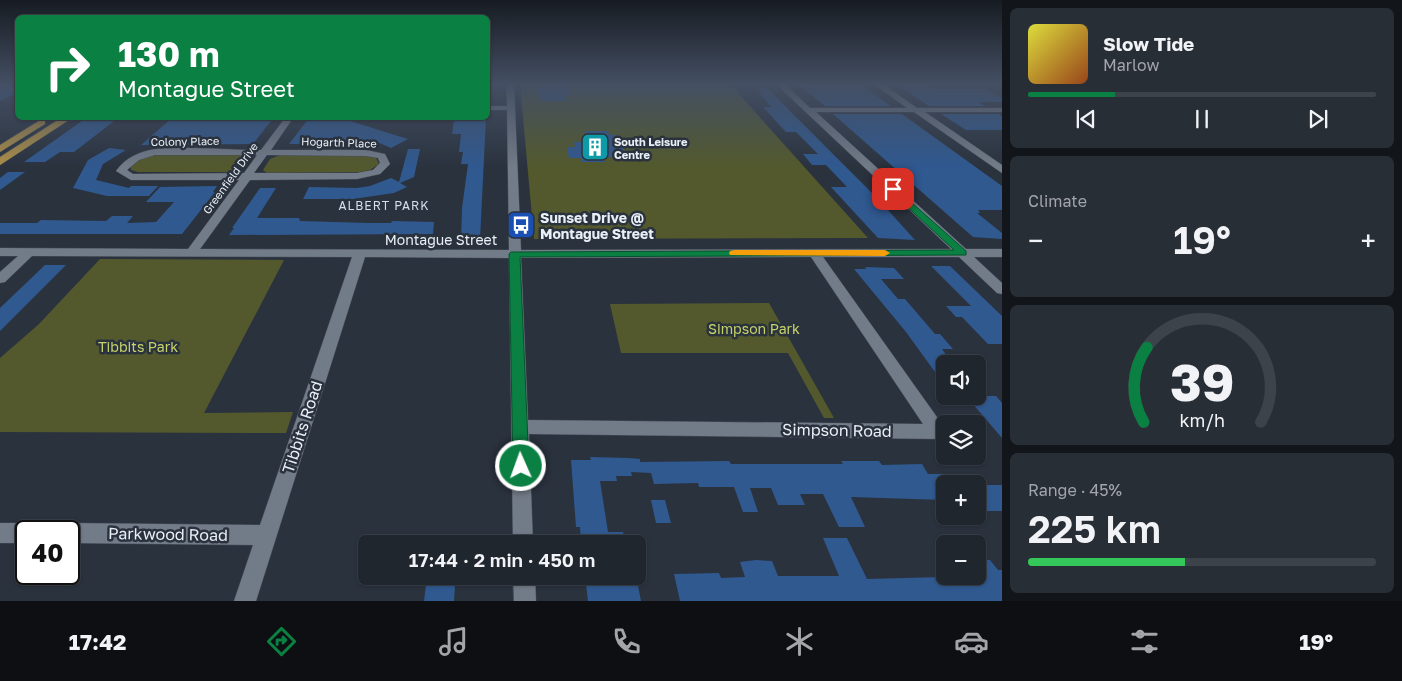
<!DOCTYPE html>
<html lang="en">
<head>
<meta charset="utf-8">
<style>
  :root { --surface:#20262e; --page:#282e36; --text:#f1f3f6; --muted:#a2a5aa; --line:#3d434a; --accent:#0b8043 }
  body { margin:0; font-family:"Golos Text",sans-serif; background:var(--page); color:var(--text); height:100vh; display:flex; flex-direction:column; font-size:19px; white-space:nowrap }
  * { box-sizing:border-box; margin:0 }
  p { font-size:16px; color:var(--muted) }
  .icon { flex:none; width:28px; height:28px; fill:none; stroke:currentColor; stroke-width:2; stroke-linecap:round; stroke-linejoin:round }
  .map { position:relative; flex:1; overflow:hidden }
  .drawer { display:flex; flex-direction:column; gap:8px; padding:8px; background:#121519; width:400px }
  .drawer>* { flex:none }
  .hud { position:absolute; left:15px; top:15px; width:475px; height:105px; border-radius:8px; box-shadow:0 1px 4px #0004,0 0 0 1px var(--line); background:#0b8043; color:#fff; overflow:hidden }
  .controls { position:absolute; left:936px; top:355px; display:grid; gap:10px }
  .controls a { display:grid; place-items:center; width:50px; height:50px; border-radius:8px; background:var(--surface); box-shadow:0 1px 4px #0004,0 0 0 1px var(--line); font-size:25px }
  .speed { position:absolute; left:15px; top:520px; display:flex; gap:10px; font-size:25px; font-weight:700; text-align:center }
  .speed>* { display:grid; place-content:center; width:65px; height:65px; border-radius:50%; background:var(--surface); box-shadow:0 1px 4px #0004,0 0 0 1px var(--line); line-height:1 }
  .speed .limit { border:2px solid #111; border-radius:8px; background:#fff; color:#111 }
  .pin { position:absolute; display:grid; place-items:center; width:42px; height:42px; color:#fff; margin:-21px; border-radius:10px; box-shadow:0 2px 8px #0006 }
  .me { position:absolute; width:55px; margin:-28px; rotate:358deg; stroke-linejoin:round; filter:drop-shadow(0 0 4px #0008) }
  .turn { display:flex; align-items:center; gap:18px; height:105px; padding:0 20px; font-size:22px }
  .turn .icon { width:65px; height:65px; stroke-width:2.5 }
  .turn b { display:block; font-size:35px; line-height:42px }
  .big { font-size:38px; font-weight:600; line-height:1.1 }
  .drawer .widget { flex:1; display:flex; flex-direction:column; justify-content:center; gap:8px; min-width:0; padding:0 18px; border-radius:8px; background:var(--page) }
  .drawer .dial { align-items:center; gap:0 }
  .dial svg { height:130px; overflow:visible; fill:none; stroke:var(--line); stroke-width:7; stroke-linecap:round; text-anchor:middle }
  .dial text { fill:var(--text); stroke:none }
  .song { display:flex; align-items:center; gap:15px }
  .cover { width:60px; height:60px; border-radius:8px; background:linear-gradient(135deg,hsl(60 70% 55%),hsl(20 70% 35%)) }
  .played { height:5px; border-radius:2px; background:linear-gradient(90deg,var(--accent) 25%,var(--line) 25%) }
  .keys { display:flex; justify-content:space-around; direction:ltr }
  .heat { display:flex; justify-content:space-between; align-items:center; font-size:28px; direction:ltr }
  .charge { height:8px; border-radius:4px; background:linear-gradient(90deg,#34c759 45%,var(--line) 0) }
  .trip { position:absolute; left:358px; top:535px; width:288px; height:50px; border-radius:8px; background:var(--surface); box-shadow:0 1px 4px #0004,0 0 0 1px var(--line); font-weight:600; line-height:50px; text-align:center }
  .tab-bar { display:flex; height:80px; justify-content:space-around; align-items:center; background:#0d0f12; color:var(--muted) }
  .tab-bar .icon { width:35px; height:35px }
  .tab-bar .active { color:var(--accent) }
  .tab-bar b { font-size:22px; color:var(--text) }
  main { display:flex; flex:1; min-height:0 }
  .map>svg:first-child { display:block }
</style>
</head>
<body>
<main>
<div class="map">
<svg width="1002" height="601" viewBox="0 0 1002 601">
  <rect width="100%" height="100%" fill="#2a323e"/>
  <!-- green -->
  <g fill="#53592c">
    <path d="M520,84H730L868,238L534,239Z"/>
    <path d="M157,155H245L248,158L241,168L233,172H138L131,170V164L143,158Z"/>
    <path d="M280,155H365L376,158L379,164L370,170L361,172L267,173L263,170L270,159Z"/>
    <path d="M100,259L284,260L204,413L293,412L286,433L0,432V358L39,324Z"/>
    <path d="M769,303L834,418H824L788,353H621L610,304Z"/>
  </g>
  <!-- building -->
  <g fill="#305990">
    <path d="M0,84H18V92L0,101Z"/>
    <path d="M536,84H568L571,95H565L566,101H541L540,95H537Z"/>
    <path d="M798,84L861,85L891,106H825Z"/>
    <path d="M896,84H926L934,89H985L1002,98V102H978L985,106H929Z"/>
    <path d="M764,85L878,199L915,240L878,238L831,187H847L826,165H812L803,154H818L796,132H786L763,107H771L758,91Z"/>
    <path d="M833,114H902L1002,186V210H978L980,213H977L1002,233V239L973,237Z"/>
    <path d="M941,114H999L1002,116V130H966Z"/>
    <path d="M86,118H118L74,152H60L45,162H24Z"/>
    <path d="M172,118H270L268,121H271L253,144L141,145Z"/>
    <path d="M309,118H348L347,120L408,139L391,148L370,139L368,144H289Z"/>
    <path d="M473,118H486L480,239H461L462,208L468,164H461L463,152H459L461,134H452L454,121H473Z"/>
    <path d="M585,131H608L609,135H618L625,152H617L619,157H603L605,162H582L581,158H569L567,147H575L574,142H588Z"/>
    <path d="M109,148L126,150L103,164L96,180L129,188L131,186H158L149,196H107L73,188L88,160Z"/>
    <path d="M408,149H420L414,177L400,183L407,187L394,193L353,199H303L309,187L357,188L370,186L391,178L399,182Z"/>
    <path d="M8,172H25L0,190V178Z"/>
    <path d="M217,186L213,192H215L182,234H0V223H37L41,220L106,221L112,216H133L127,223L156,222L174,202H146L160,187Z"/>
    <path d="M260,188H276L257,218H299L300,221L369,223H391L392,221L434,222L433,234L229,235L234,228H232Z"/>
    <path d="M45,265H66L0,331V308Z"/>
    <path d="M931,266H950L1002,316V344H988L962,317H956L946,306H971Z"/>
    <path d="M865,267L894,268L904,279H881L898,299H905L935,334H940L953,349H942L949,359L945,358V382L937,372H935L906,332L854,269H866Z"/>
    <path d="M966,396H996L1002,403V438Z"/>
    <path d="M590,457L628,458L640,459V462L729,461L731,464H843L841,461H879L882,465L922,464L928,474H975L982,484H934L945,500L851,497L865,527H839L823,494H800L805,505H778L771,488H750L758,512H743L734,487H699L698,483L654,484L651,473L631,472L632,476H616L617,481H600L608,532H623L625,544H581L580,527H576L571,460H591Z"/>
    <rect x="978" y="485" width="24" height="26"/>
    <path d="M651,500H665L671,523H656Z"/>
    <path d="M823,538H847L867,579L978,576V560H990L998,570H1002V601H680L674,574L719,573L721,578L745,577L740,562L756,560L772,561L778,576H839Z"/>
    <path d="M585,576H610L611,586H638L641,601H588Z"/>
    <path d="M426,585H455L454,601H424Z"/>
  </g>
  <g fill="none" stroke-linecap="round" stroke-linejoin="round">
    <!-- minor casing -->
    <g stroke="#464d57" stroke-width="1">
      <g id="minor">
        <path d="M506,84H514L521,250L951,249L776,84H785L810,108H907L874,84H883L917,108H1002V112H925L1002,165V173L914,112H816L966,249H1002V257H974L1002,283V294L997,293L959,257H823L944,427V437L938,439L529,434L533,544H513L509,258L365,257L256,601H234L253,545L69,543V531H60L62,526L69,523L260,525L352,257L32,256L5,282L0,283V272L18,256H0V248L188,249L239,180H131L116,171C125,158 140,151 156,149C188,146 228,150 261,150L285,118H293L271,150H366L385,154L390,164L380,174L357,179L250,180L200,249L509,250L507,110H488V106H507ZM155,155H257L244,173L133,174L127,170L139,160ZM267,155L366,156L378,158L380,163L373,170L357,173H254ZM811,257L923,424L528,420L521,258Z"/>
        <path d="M0,523H26L33,526L35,531H26V543H0Z"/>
        <path d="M513,576H535L536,601H514Z"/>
      </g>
    </g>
    <!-- major casing -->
    <g stroke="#464d57" stroke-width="1">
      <g id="major">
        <path d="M61,118H72L0,165V157Z"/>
        <path d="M42,119L45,120V124L0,152V145Z"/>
      </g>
    </g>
    <!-- minor -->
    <use href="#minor" fill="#727b88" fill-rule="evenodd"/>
    <!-- major -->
    <use href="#major" fill="#ad8f47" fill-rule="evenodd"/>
  </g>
  <!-- sky -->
  <linearGradient id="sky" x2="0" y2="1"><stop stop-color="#171c22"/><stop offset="0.5" stop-color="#444f63"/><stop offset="1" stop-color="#444f63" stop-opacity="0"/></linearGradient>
  <rect width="1002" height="168" fill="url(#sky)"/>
  <!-- route -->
  <path fill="#0b8043" stroke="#07532c" d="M893,186L966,251V255L520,257L529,466L526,470L521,472L516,470L513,466L509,254L511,252L954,250L890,191L889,189Z"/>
  <!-- slow -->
  <path fill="#f59e0b" d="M734,250H885L890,253L885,256L730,255L729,253L730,251Z"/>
  <!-- icons -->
  <defs>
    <g id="building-square" transform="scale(1.4375)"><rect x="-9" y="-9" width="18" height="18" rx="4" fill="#0f9aa8" stroke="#2a323e"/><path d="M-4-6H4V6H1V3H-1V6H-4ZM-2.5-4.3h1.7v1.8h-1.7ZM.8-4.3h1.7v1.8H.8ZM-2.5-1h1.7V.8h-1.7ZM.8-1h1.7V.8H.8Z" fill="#fff"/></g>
    <g id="bus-square" transform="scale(1.4375)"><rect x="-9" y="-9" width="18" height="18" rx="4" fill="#1a4fb4" stroke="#2a323e"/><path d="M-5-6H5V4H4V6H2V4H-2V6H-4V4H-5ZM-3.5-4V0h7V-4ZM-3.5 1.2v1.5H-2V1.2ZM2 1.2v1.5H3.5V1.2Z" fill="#fff"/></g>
  </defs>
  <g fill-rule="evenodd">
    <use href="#building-square" x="595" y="147"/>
    <use href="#bus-square" x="521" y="225"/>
  </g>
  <g text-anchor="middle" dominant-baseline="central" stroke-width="5" stroke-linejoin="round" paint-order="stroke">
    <!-- far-street labels -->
    <g font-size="11" fill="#e9eff6" stroke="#2a323e">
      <text transform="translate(185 141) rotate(-1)">Colony Place</text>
      <text transform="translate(339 142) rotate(2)">Hogarth Place</text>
      <text transform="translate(230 178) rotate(-54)">Greenfield Drive</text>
    </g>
    <!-- far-poi labels -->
    <g font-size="11" font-weight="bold" fill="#e9eff6" stroke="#2a323e" text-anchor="start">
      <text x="614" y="141">South Leisure<tspan x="614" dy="13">Centre</tspan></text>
    </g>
    <!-- far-neighbourhood labels -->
    <g font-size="12" letter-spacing="1" fill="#d4deed" stroke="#2a323e">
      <text x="384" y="205">ALBERT PARK</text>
    </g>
    <!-- poi labels -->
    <g font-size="14" font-weight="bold" fill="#e9eff6" stroke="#2a323e" text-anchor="start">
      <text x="540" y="217">Sunset Drive @<tspan x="540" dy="16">Montague Street</tspan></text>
    </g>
    <!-- street labels -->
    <g font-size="14" fill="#e9eff6" stroke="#2a323e">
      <text x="441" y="239">Montague Street</text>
    </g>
    <!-- park labels -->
    <g font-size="14" fill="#c6d369" stroke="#2a323e">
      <text x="754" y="328">Simpson Park</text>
      <text x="138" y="346">Tibbits Park</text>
    </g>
    <!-- near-street labels -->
    <g font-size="16" fill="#e9eff6" stroke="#2a323e">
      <text transform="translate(302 427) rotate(-72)">Tibbits Road</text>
      <text transform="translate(837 430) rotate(1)">Simpson Road</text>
      <text transform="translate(168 534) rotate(1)">Parkwood Road</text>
    </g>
  </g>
</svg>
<div class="controls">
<a><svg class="icon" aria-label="sound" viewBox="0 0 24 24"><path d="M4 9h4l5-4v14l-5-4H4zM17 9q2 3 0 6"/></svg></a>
<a><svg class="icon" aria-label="layers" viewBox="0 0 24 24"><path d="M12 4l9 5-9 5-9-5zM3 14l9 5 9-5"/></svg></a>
<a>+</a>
<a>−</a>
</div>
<div class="speed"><div class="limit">40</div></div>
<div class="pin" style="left:893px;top:189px;background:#d93025"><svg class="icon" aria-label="arrive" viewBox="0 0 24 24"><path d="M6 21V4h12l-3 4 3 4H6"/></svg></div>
<svg class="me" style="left:521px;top:466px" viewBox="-20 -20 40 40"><circle r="17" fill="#0b8043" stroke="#fff" stroke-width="3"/><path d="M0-11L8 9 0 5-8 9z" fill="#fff"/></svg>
<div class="trip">17:44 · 2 min · 450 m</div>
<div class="hud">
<div class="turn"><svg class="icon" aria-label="right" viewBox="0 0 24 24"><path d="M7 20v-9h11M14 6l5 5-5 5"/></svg><div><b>130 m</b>Montague Street</div></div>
</div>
</div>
<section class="drawer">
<div class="widget">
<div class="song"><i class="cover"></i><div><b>Slow Tide</b><p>Marlow</p></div></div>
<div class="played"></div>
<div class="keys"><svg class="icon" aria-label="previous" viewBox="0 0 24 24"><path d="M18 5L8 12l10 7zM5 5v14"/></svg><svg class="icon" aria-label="pause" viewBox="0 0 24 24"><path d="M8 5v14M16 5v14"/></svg><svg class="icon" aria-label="next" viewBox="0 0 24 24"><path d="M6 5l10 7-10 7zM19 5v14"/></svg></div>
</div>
<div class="widget"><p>Climate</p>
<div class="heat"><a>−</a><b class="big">19°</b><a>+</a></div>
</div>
<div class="widget dial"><svg viewBox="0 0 100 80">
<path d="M14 69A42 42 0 1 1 86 69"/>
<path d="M14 69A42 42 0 0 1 16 23" stroke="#0b8043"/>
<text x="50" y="56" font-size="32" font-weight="700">39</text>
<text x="50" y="72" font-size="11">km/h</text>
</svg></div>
<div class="widget"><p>Range · 45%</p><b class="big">225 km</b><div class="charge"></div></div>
</section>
</main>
<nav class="tab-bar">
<b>17:42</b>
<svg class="icon active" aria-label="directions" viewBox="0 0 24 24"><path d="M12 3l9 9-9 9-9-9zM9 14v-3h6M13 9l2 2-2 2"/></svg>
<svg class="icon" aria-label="music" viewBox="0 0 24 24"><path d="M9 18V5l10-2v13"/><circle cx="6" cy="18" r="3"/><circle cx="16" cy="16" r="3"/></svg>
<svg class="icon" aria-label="phone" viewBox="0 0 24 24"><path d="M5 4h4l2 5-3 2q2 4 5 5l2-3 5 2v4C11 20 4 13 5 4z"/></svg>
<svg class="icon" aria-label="climate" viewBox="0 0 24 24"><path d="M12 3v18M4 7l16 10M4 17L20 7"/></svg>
<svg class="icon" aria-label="car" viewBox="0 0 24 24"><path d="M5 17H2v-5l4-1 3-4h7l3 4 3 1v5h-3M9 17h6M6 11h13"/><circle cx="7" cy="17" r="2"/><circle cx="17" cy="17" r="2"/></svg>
<svg class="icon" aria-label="filters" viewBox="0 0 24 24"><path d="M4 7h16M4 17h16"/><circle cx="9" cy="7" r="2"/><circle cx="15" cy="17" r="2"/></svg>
<b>19°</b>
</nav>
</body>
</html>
